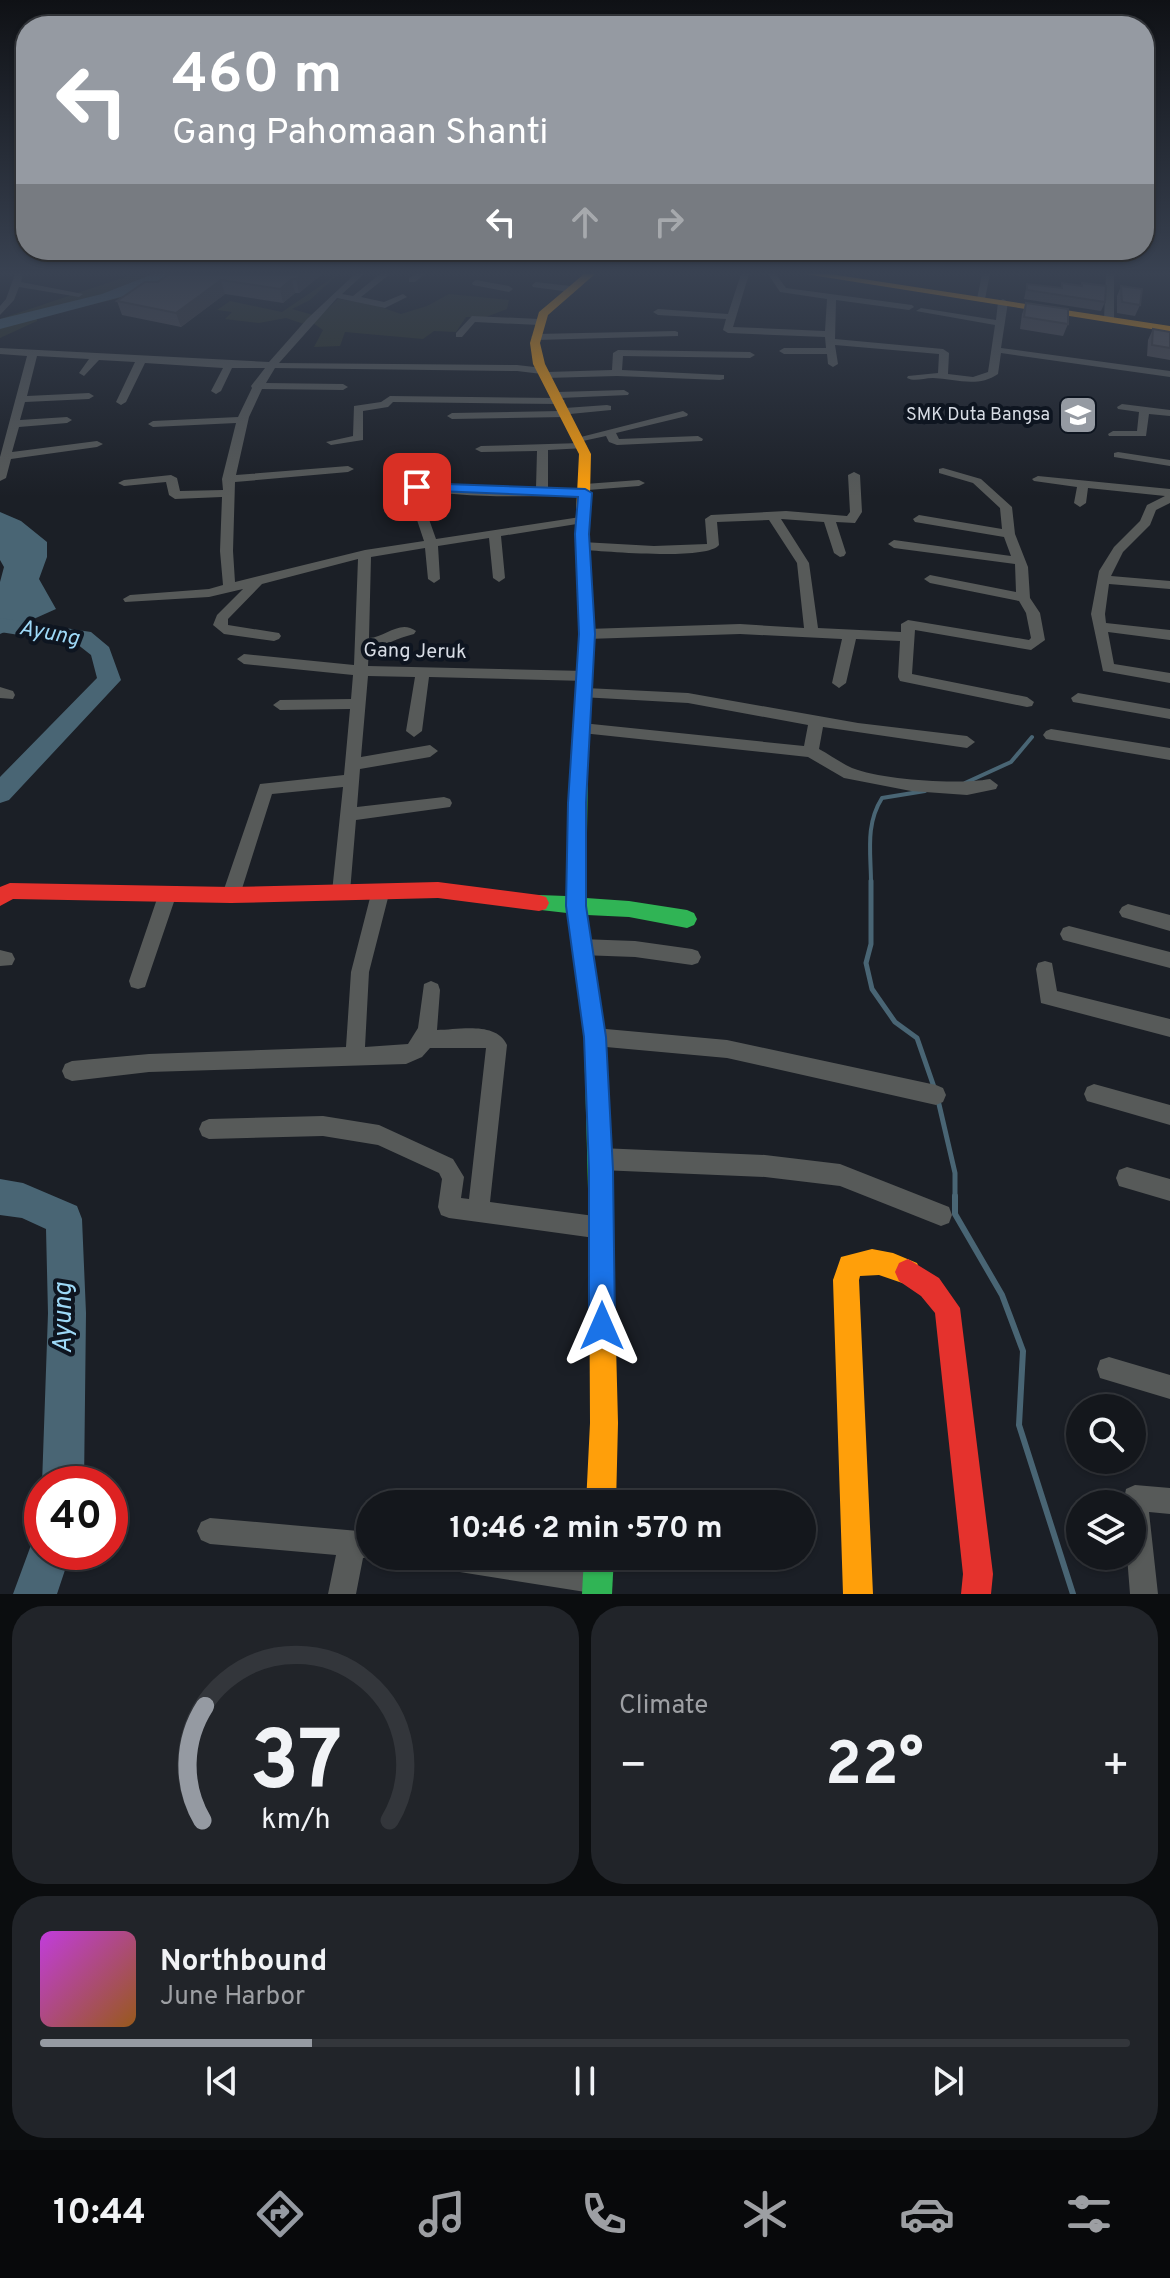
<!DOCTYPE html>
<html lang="en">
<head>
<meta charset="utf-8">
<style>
  :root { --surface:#14171c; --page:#212429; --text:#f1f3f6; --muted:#9d9fa3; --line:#33363b; --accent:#959aa2 }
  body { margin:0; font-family:Overpass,sans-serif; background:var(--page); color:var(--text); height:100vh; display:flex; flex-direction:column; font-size:30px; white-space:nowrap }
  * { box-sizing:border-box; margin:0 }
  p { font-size:26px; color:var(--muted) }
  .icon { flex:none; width:44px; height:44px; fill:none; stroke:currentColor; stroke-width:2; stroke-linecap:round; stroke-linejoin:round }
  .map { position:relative; height:1594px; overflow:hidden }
  .drawer { display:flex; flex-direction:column; gap:12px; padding:12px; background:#0b0d0f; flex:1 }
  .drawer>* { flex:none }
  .banner { position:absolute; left:16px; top:16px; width:1138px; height:244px; border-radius:32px; box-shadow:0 2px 6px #0004,0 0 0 2px var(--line); background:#959aa2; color:#fff; overflow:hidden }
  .controls { position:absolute; left:1066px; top:1394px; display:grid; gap:16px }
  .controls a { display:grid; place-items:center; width:80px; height:80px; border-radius:50%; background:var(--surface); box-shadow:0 2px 6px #0004,0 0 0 2px var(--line); font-size:40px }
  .speed { position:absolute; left:24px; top:1466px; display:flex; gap:16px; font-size:40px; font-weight:700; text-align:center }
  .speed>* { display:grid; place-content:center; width:104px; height:104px; border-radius:50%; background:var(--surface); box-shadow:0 2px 6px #0004,0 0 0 2px var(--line); line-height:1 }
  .speed .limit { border:12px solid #d22; background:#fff; color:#111 }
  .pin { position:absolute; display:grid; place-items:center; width:68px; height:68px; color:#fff; margin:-34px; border-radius:16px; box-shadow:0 4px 12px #0006 }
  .me { position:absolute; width:88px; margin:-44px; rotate:0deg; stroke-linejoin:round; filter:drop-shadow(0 0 6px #0008) }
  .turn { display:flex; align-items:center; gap:28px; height:168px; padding:0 24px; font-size:36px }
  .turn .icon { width:104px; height:104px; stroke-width:2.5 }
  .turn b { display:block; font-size:56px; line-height:68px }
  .lanes { display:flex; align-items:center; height:76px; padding:0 24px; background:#0003; justify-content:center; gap:40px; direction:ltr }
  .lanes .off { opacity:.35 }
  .big { font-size:60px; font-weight:700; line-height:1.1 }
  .drawer .widget { flex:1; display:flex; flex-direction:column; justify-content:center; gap:12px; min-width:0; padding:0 28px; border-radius:32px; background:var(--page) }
  .drawer .dial { align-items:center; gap:0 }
  .dial svg { height:208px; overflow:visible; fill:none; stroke:var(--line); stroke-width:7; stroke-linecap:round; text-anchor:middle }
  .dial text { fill:var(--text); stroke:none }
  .song { display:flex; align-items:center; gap:24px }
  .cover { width:96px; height:96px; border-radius:12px; background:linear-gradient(135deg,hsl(290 70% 55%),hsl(30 70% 35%)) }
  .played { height:8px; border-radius:4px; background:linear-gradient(90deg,var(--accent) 25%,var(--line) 25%) }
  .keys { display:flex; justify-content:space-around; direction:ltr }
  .heat { display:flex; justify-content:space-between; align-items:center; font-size:44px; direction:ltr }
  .drawer .tiles { flex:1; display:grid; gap:12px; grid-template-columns:1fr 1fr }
  .widget:last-child { grid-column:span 2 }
  .trip { position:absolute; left:356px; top:1490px; width:460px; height:80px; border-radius:40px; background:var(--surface); box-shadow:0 2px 6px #0004,0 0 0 2px var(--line); font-weight:700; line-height:80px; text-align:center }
  .menu { display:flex; height:128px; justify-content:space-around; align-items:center; background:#08090b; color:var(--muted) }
  .menu .icon { width:56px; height:56px }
  .menu .active { color:var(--accent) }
  .menu b { font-size:36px; color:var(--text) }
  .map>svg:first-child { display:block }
</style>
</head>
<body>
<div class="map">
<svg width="1170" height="1594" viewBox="0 0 1170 1594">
  <rect width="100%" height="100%" fill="#1b1f26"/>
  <!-- green -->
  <g fill="#2e3428">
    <path d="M134,274H178L143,293L37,317V321L0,338V319Z"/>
    <path d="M338,274L310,300L292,309L313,315L304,324L286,318L259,323L225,319L232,312L217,310L230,301L282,312Z"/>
    <path d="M449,294L509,300L507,309L486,317H466L456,332L434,331L423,339L345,332L340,346L314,347L323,330L313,323L338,299L372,304L401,314L427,306Z"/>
  </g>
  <!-- water -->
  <path fill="#496574" d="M0,512L21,521L47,542V557L39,579L56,609L0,634V582L4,567L0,560Z"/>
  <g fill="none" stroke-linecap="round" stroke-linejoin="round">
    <!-- stream-far2 -->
    <g stroke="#496574" stroke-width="4">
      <path d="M965,783L1011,762L1032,737"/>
      <path d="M871,883C871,853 865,825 882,798L925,791"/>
    </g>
    <!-- stream-far1 -->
    <g stroke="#496574" stroke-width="5">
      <path d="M871,881V944L866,963L872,989L895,1022L917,1038L934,1087"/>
      <path d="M938,1100L955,1173V1198"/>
    </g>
    <!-- stream -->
    <path stroke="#496574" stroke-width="6" d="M955,1196V1214L1002,1295L1023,1351L1019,1425L1073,1594"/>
    <!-- river -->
    <g fill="#496574" fill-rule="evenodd">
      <path d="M153,274H171L132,294L0,329V319L102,294Z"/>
      <path d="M0,618L91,632L109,647L121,680L9,800L0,803V777L97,678L91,655L77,644L0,632Z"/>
      <path d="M0,1179L23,1183L77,1206L82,1219L86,1313L84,1484H42L48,1313L46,1229L22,1218L0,1215Z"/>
      <path d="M42,1533V1552H71L57,1594H13L34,1537Z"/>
    </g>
    <!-- street -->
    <g fill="#575a59" fill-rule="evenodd">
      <path d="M15,274H23L21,282L83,294L79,297L19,287L14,300L0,315V306L6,299Z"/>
      <path d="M355,274H364L342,294L353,296L380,274H390L361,297L384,302L403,294L407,297L385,308L337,298L279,363L517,365L543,368L547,372L612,370L613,353L618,350L750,352L755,355L750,358L623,356L622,370L724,375V379L720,380L617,376L546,378L542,374L517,371L275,368L266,383L343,384L348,387L343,390L262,389L249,417L236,475L348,466L354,469L348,472L235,482L233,551L235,582L365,550L424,541L412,505L418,501L424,505L436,539L587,516L589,519L583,523L501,536L505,578L499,582L493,578L489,538L438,546L440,579L434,583L428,579L425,548L371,557L369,638C386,637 400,619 416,631L414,634C397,638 386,646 369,647L368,666L586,671L593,676L586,681L429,677L422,731L414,737L406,731L415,677L368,676L361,757L430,745L438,751L430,757L360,769L357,807L444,797L450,799L452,803L450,807L356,820L350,892L347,897L341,899L335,897L332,892L343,787L272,794L240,895L237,900L231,902L225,900L222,895L260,784L344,775L350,709L280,710L273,705L280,700L351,699L353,675L244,664L237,659L244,654L354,665L358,559L262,584L228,619V625L279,633L281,636L279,639L274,641L224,634L213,625L217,615L243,589L209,597L125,602L123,599L130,595L209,589L223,585L220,551L222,497L175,499L169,495L166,482L124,486L118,483L124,480L171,475L177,478L180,491L223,490L222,479L236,423L153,427L148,424L153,421L238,417L252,388L251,386L265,368H232L221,391L216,394L211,391L223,368L145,363L126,402L121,405L116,402L135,362L99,360L84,376L79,373L89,359L37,356L27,396L89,393L94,396L89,399L25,402L20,420L67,417L72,420L67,423L19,427L12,452L97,441L103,444L97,447L11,459L6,478L0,481V457L27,356L0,354V348L269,362L307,319Z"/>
      <path d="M415,274H425L415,282H409V278Z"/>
      <path d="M741,274H749L733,327L825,331L827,299L780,292L768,274H776L786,288L912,305L914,307L909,310L836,300L835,339L943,349L949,353L948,374L973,377L988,372L995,325L916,311L921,308L996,320L998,302L1003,299L1008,302L1001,348L1170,371V377L1001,353L998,374C978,388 955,379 933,378C923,378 915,382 907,378L908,376L938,373L939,354L835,345L838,364L833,367L828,364L827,354H784L779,351L784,348H826L825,337L728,333L723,330L726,319L658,315L653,312L658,309L728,314Z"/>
      <path d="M982,274H990L985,299L981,302L977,299Z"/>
      <path d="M1106,274H1114V319L1109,322L1104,319Z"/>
      <path d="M476,280L509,286L513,289L509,292L473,285L472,283Z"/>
      <path d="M536,282L570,286L574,289L570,292L533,287L532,285Z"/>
      <path d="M472,316L539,319L544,322L539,325L475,322L462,337H456V333Z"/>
      <path d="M675,331L678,332V336L536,340L531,337L536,334Z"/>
      <path d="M624,390L629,393L628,395L560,398L565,401L560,404L393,402L388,407L363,411V440L331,445L326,442L353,436L354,406L381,402L390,396L556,398L552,395L557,392Z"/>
      <path d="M1122,404L1170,410V416L1149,414L1146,436H1109L1108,434L1113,431H1137L1139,412L1118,409L1117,407Z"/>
      <path d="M607,405L611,406V410L570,414L565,417L452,419L447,416L452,413L560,411L565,408Z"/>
      <path d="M683,411L688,414L687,416L616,433L619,439L698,436L703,439L702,441L617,445L609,442L606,436L578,442L573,439Z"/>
      <path d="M581,443L587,446L585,448L548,450V489H581V485L585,484L639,480L645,483L639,486L588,490L591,493L585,497C530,495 461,500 408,487L402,476L412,474L417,482L432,486L536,488L537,451L481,452L475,449L481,446Z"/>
      <path d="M1118,452L1170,460V466L1114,457V453Z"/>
      <path d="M943,468L981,479L1012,507L1015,534L1028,567L1030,598L1040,613L1045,640L1031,650L915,630L912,674L1027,697L1034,702L1032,706L1027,707L900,681L898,677L900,641L856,639L846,683L839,688L832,683L842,639L740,634L587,639L580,634L587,629L740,624L804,628L797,563L769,520L717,522L719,545C706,561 606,551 582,550L576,546L582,542L654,546L707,544L705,519L711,515L786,511L847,516L850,512L848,475L854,472L860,475L862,512L855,523L836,522L846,553L844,556L840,557L834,553L824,522L781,519L809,563L818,628L901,632V624L908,620L1029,640L1031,638L1026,613L1019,601L930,583L924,579L930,575L1016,592L1015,564L894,548L888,544L894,540L1011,556L1004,537L915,522L913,519L919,515L1002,529L1000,508L973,483L939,473V469Z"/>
      <path d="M1038,476L1170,489V503L1156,510L1150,525L1123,552L1111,576L1170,581V589L1109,584L1105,614L1106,623L1170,630V640L1108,632L1114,664L1170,673V683L1103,671L1091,614L1099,571L1114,547L1140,521L1147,505L1165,496L1088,488L1086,503L1080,507L1074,503L1077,487L1034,481L1032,479Z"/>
      <path d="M0,687L13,691L15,695L13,699L0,698Z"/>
      <path d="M586,688L688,693L858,723L967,736L975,742L967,748L823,727L819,749C830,755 841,763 852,768C883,780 957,785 990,779L998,785L996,789L967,795L911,791L844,778L808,757L582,733L574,728L582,723L804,746L808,725L688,703L581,697L579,693Z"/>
      <path d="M1078,693L1170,709V719L1073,702L1071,698Z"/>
      <path d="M1051,729L1170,748V760L1046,739L1043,735L1046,731Z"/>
      <path d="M168,886L174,888L177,893L147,981L145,987L138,989L131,987L129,981L159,893L162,888Z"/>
      <path d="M380,887L386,889L389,894L369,972L365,1047L408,1044L418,1028L424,984L431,981L438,984L440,990L437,1030C458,1030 496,1021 507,1045L490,1202L602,1217L610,1220L613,1228L610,1236L602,1239L449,1218L441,1215L438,1207L442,1179L439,1173L378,1145L323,1136L209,1139L202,1136L199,1129L202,1122L209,1119L323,1116L379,1125L453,1159L464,1177L461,1198L469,1199L486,1048H430L422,1057L406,1064L149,1072L72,1081L65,1078L62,1071L65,1064L72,1061L149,1054L346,1047L351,972L371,894L374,889Z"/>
      <path d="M1128,904L1170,915V931L1122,917L1119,912L1122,907Z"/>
      <path d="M1069,926L1170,952V968L1063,940L1060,934L1063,928Z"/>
      <path d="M580,939L635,941L692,949L698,951L701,957L698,963L692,965L635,957L580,955L574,953L571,947L574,941Z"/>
      <path d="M0,950L12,953L15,959L12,965L0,966Z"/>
      <path d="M1045,961L1052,963L1057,991L1170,1019V1037L1041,1003L1036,969L1038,963Z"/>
      <path d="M595,1028L727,1040L936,1085L943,1088L946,1095L943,1102L936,1105L727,1058L595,1046L588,1043L585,1037L588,1031Z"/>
      <path d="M1094,1084L1170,1105V1125L1087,1101L1084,1094L1087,1087Z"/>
      <path d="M600,1148L765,1155L840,1164L949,1207L952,1215L949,1223L941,1226L840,1186L765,1177L600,1170L593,1166L589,1159L593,1152Z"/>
      <path d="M1127,1167L1170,1179V1201L1119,1186L1116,1178L1119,1170Z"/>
      <path d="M1109,1357L1170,1375V1399L1100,1378L1097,1369L1100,1360Z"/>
      <path d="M1135,1485L1170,1488V1514L1149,1512L1158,1594H1130L1127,1556H1132V1504H1123L1126,1489Z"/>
      <path d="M210,1518L370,1532V1556H376L363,1558L356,1594H328L336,1555L210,1544L201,1540L197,1531L201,1522Z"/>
      <path d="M428,1556H529L598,1566L608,1570L612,1580L608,1590L598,1594L441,1569L432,1565Z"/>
    </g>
    <!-- fast -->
    <g fill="#30b455" fill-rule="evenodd">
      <path d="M579,761L588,768L586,898L629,901L687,910L694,913L697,919L694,925L687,928L629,917L587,915L606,1037L613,1227L610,1236L601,1239L592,1236L589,1227L584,1037L567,913L532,909L529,903L532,897L539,895L566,896L570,768Z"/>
      <path d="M584,1556H614L612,1594H582Z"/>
    </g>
    <!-- slow -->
    <g fill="#ff9f0a" fill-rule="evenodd">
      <path d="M584,274H595L548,315L540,343L545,364L591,454L589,534L595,634L588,768L579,775L570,768L579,634L575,534L579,454L533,364L530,343L539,312Z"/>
      <path d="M805,274H830L1170,326V332Z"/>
      <path d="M601,1215L610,1218L613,1227L618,1423L616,1504H586L590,1423L589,1227L592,1218Z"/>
      <path d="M872,1249L893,1253L917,1263L921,1272L917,1281L908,1285L879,1275L860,1276L859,1280L873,1594H843L833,1280L841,1257Z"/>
    </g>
    <!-- jam -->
    <g fill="#e5322d" fill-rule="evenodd">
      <path d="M438,882L539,895L546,897L549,903L546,909L539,911L438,898L231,903L13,899L0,906V887L10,883L231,887Z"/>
      <path d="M908,1259L939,1278L960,1308L993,1574L991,1594H961L963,1574L935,1313L921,1296L899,1281L895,1272L899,1263Z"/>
    </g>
  </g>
  <!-- wall -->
  <g fill="#4e4d53">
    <path d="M322,274L299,293H295L283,303L225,294L181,327L122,315L117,301L145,282Z"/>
    <path d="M1062,283L1081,286L1082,283L1105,302L1101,311L1024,299L1027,284L1061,288Z"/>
    <path d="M1121,286L1140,305L1135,316L1117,313V296Z"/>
    <path d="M1026,303L1068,324L1063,336L1020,329L1022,314Z"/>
    <path d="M1153,329L1170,332V360L1147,356L1148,340Z"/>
  </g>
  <!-- shaded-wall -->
  <g fill="#403f43">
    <path d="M303,274H322L299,293L296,279Z"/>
    <path d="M292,279L295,293L283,303L280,289Z"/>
    <path d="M221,280L225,294L181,327L176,313Z"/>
  </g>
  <!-- building -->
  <g fill="#5b5a60" stroke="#403f43" stroke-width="2">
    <path d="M169,274H303L296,279H292L280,289L221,280L176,313L117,301L145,282H158Z"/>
    <path d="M1062,283L1082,286V283L1106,286L1105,302L1027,290V284L1062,288Z"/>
    <path d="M1121,286L1142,289L1140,305L1122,302Z"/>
    <path d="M1026,303L1068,309V324L1024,317Z"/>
    <path d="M1153,329L1170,332V348L1152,345Z"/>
  </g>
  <!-- sky -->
  <linearGradient id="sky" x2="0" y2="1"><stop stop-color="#0f1115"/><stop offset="0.55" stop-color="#394252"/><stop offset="1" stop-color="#394252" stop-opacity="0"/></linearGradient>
  <rect width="1170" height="497" fill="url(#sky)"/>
  <!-- route -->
  <path fill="#1a73e8" stroke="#114b97" stroke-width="2" d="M417,483L585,489L592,493L589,534L595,634L586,803V906L606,1037L613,1170L615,1326L611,1335L602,1339L593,1335L589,1326V1170L584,1037L566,906L568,803L579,634L575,534L578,497L413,490L411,487Z"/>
  <!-- icons -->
  <defs>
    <g id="school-square" transform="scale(2)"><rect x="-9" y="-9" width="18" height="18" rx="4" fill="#959aa2" stroke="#0e1520"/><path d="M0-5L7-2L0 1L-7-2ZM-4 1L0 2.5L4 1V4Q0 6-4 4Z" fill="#fff"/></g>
  </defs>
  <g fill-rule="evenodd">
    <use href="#school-square" x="1078" y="415"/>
  </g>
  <g text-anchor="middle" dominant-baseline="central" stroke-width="8" stroke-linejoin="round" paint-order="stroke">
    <!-- far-poi labels -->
    <g font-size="18" fill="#d7dce4" stroke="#0e1520" text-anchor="end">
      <text x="1050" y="415">SMK Duta Bangsa</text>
    </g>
    <!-- street labels -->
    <g font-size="20" fill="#d7dce4" stroke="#0e1520">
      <text transform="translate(415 652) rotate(1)">Gang Jeruk</text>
    </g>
    <!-- water labels -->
    <g font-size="22" font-style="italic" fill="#9ed9f7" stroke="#0e1520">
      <text transform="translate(49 634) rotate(11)">Ayung</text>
    </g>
    <!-- near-water labels -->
    <g font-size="26" font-style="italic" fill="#9ed9f7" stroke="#0e1520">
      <text transform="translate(64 1318) rotate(-90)">Ayung</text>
    </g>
  </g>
</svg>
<div class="controls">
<a><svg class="icon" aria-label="search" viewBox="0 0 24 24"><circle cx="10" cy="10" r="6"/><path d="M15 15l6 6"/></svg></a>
<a><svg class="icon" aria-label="layers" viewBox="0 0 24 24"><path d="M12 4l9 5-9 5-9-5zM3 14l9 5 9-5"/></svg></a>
</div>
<div class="speed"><div class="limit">40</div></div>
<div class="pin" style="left:417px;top:487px;background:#d93025"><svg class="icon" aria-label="arrive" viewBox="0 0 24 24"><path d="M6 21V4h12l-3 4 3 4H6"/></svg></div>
<svg class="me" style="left:602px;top:1326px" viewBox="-20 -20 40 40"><path d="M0-17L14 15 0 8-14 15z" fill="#1a73e8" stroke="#fff" stroke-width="4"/></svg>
<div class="trip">10:46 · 2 min · 570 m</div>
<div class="banner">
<div class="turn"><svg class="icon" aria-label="left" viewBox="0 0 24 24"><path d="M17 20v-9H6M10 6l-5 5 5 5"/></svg><div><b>460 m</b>Gang Pahomaan Shanti</div></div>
<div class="lanes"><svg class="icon" aria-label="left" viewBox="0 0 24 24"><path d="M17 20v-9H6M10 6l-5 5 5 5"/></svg><svg class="icon off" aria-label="ahead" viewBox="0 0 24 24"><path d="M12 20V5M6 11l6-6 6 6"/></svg><svg class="icon off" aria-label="right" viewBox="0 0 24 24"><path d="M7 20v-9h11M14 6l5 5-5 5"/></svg></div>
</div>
</div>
<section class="drawer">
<div class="tiles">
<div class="widget dial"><svg viewBox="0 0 100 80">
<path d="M14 69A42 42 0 1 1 86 69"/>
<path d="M14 69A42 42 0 0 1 15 25" stroke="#959aa2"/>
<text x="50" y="56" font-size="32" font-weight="700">37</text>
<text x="50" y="72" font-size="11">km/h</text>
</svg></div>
<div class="widget"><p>Climate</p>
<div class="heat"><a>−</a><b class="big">22°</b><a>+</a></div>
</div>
<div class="widget">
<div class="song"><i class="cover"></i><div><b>Northbound</b><p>June Harbor</p></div></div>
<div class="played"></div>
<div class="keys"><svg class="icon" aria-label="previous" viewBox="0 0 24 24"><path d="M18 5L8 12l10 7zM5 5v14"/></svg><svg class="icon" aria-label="pause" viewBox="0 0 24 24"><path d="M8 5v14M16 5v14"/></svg><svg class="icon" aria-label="next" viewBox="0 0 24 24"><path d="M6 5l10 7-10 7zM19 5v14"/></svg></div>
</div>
</div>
</section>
<nav class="menu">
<b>10:44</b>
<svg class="icon active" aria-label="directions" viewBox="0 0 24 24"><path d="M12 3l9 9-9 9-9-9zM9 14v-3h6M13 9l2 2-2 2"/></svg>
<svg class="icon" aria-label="music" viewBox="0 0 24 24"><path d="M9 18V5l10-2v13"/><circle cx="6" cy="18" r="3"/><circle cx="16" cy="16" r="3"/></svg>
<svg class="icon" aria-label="phone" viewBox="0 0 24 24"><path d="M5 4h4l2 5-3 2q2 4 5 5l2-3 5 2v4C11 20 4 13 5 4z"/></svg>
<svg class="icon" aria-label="climate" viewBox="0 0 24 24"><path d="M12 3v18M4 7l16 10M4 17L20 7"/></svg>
<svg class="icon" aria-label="car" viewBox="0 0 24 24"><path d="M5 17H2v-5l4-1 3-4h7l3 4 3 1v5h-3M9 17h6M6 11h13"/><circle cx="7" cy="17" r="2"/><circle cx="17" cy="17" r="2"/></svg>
<svg class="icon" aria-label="filters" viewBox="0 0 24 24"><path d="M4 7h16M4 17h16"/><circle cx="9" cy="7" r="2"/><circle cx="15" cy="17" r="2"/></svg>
</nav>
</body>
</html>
